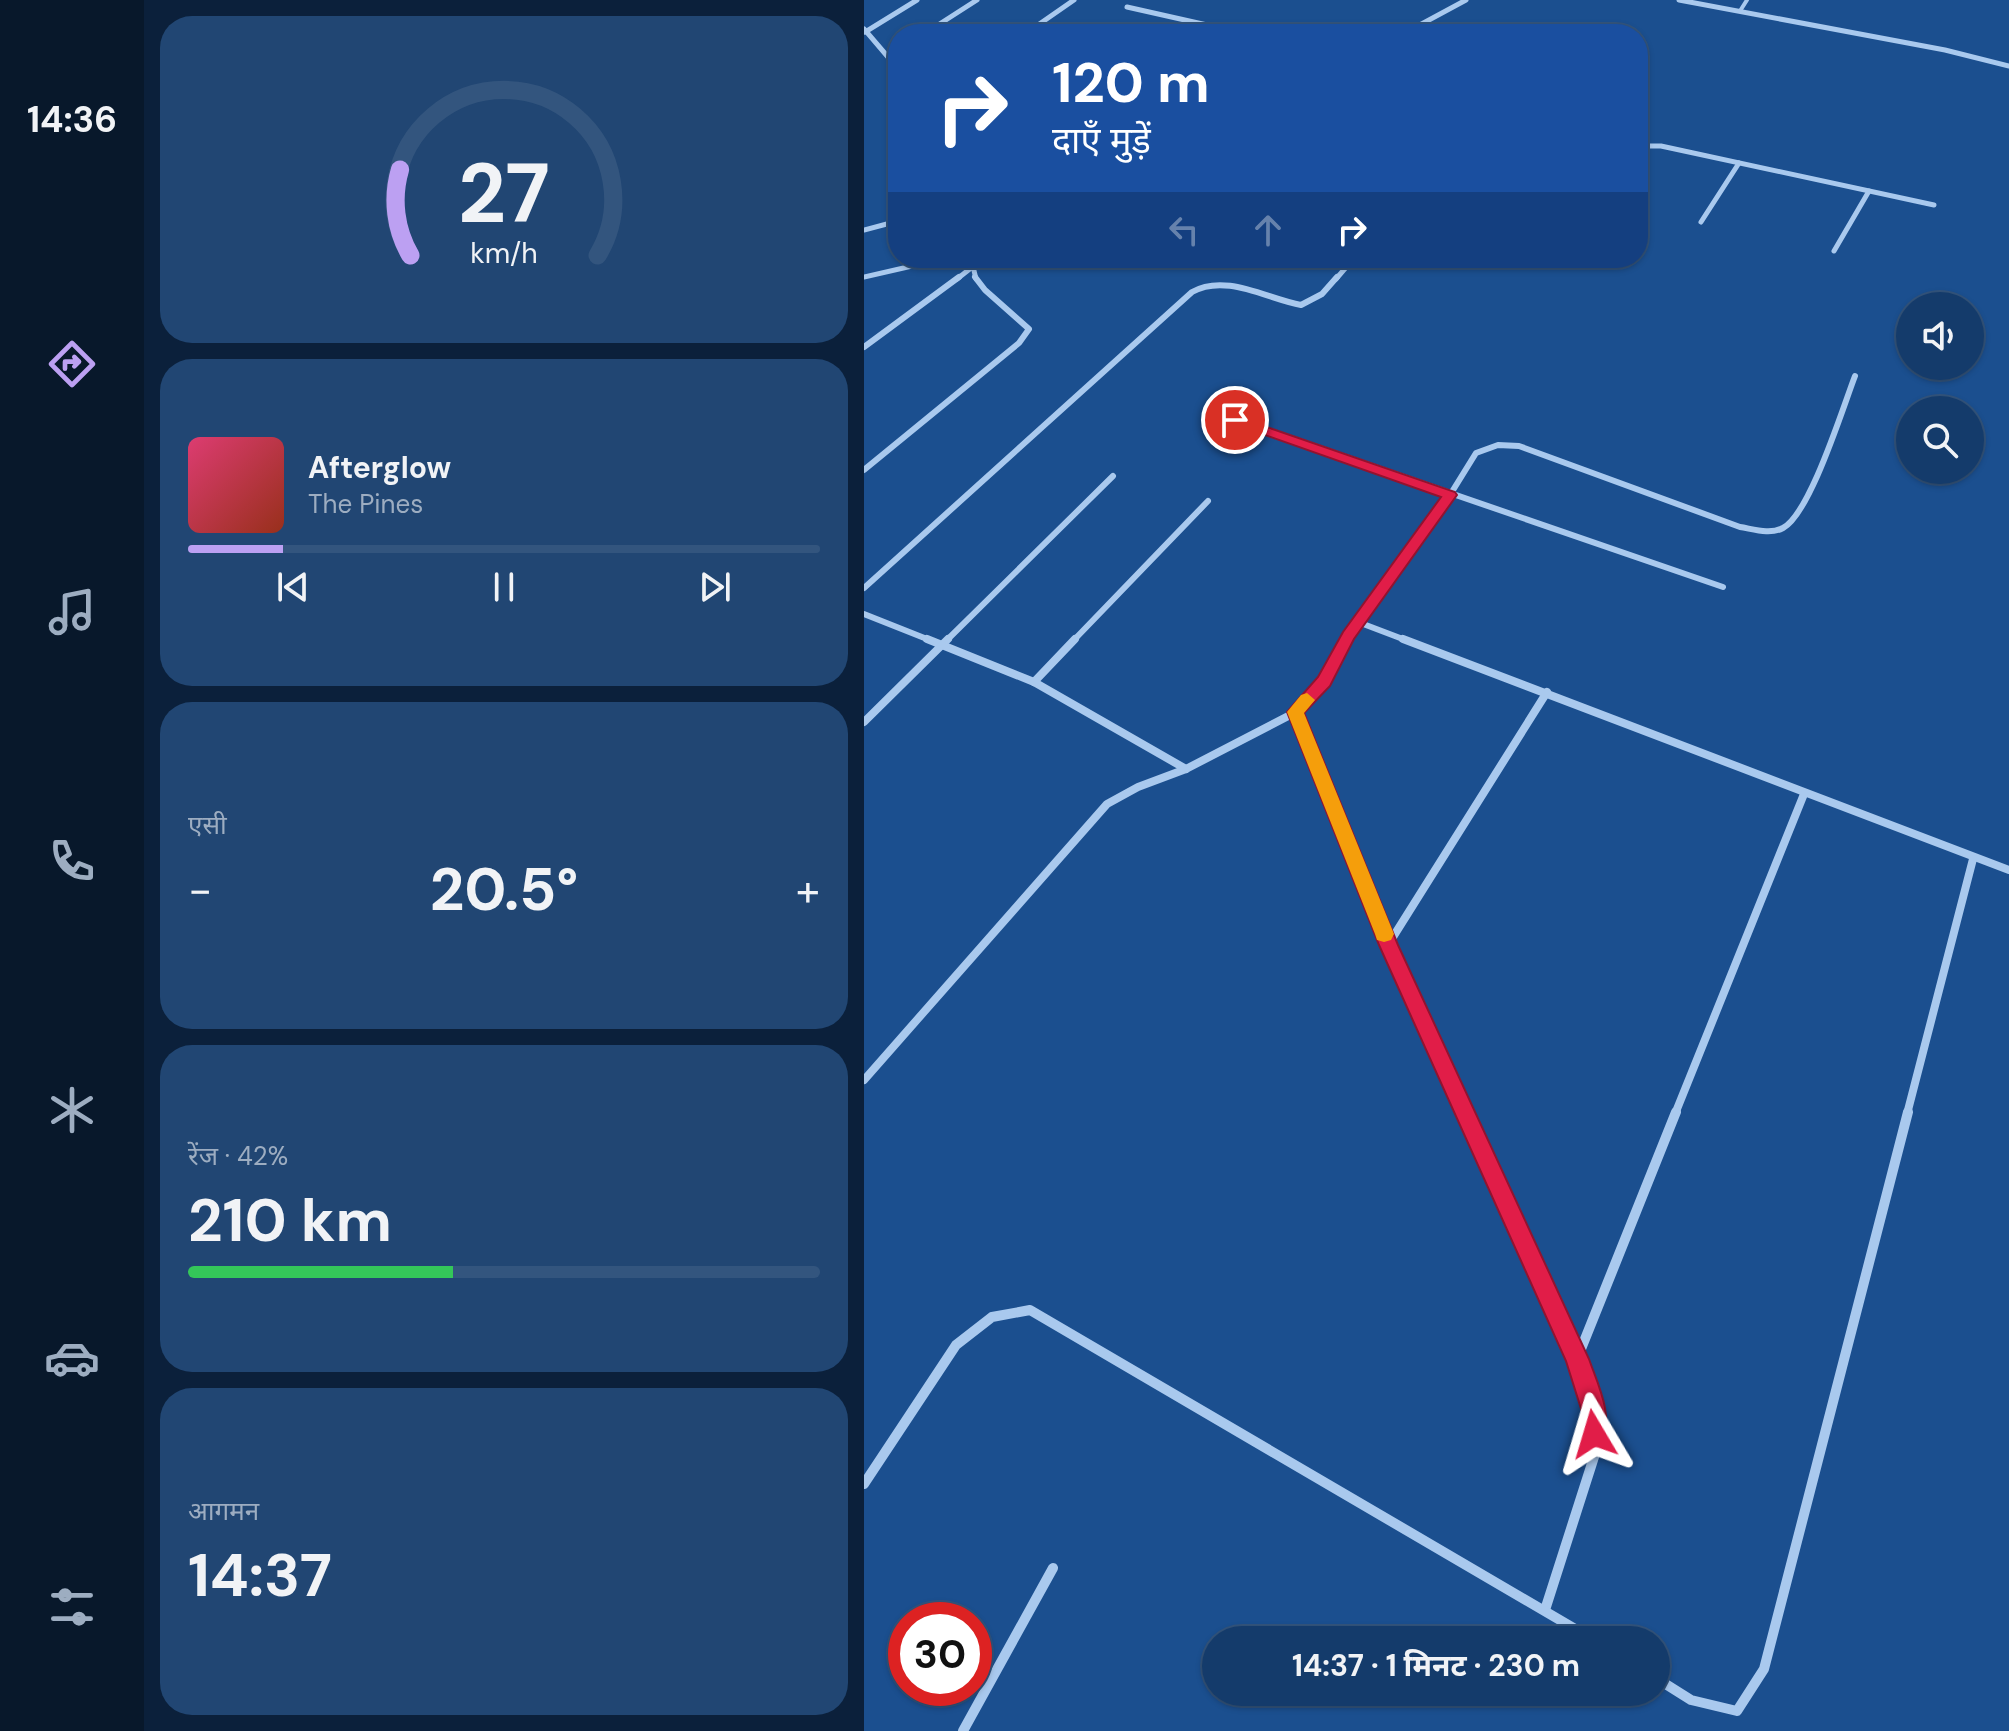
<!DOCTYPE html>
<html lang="hi">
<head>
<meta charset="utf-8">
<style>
  :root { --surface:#143b6b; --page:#214673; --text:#f1f3f6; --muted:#9dadc1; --line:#33557e; --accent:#bca0f2 }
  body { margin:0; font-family:"DM Sans","Noto Sans Devanagari",sans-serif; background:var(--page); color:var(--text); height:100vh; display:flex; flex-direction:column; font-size:30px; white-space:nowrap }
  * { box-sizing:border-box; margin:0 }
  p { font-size:26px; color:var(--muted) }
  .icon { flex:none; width:44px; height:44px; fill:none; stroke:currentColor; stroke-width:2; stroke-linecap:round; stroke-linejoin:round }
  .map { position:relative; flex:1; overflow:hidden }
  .sheet { display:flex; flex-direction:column; gap:16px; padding:16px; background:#0b203b; width:720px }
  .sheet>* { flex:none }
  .banner { position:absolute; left:24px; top:24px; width:760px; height:244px; border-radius:32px; box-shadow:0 2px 6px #0004,0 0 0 2px var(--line); background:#1a4fa0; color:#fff; overflow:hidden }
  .buttons { position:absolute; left:1032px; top:292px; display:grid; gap:16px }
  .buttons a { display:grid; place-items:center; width:88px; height:88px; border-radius:50%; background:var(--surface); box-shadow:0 2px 6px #0004,0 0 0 2px var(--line); font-size:40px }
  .speed { position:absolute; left:24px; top:1602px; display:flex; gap:16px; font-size:40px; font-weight:700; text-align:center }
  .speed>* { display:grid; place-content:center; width:104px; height:104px; border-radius:50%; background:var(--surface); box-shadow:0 2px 6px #0004,0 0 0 2px var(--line); line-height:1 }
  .speed .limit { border:12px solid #d22; background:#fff; color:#111 }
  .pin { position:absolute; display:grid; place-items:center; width:68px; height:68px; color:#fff; margin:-34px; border:4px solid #fff; border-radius:50%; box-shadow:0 2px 8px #0007 }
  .me { position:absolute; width:88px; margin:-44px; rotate:353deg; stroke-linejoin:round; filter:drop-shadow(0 0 6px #0008) }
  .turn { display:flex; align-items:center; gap:28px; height:168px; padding:0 32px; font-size:36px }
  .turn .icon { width:104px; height:104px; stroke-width:2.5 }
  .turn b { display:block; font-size:56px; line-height:68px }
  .lanes { display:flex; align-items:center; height:76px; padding:0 32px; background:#0003; justify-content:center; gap:40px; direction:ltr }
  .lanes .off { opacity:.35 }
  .big { font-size:60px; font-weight:700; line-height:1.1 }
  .sheet .widget { flex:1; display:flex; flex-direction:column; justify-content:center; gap:12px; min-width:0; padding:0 28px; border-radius:32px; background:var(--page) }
  .sheet .dial { align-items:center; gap:0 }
  .dial svg { height:208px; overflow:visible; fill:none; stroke:var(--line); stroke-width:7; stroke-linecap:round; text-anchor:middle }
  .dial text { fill:var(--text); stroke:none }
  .song { display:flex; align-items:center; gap:24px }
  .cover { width:96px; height:96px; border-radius:12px; background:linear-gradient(135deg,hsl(340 70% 55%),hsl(10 70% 35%)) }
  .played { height:8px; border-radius:4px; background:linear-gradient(90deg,var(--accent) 15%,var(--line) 15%) }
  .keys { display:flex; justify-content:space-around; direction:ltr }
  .heat { display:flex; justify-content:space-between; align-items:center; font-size:44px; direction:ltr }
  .charge { height:12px; border-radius:6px; background:linear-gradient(90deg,#34c759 42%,var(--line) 0) }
  .trip { position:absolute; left:338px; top:1626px; width:468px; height:80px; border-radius:40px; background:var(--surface); box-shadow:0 2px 6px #0004,0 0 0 2px var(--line); font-weight:700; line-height:80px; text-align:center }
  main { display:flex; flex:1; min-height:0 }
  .dock { display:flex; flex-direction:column; width:144px; justify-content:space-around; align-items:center; background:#08182b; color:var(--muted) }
  .dock .icon { width:56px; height:56px }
  .dock .current { color:var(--accent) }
  .dock b { font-size:36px; color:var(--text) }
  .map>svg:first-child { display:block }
</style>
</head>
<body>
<main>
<nav class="dock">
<b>14:36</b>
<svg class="icon current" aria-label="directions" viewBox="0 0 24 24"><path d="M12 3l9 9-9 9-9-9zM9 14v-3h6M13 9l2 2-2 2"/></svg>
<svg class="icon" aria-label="music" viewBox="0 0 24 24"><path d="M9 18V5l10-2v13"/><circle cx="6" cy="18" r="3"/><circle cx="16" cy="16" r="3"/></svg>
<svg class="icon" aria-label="phone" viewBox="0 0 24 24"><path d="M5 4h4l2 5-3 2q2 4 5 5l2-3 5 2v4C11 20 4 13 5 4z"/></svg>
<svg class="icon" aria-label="climate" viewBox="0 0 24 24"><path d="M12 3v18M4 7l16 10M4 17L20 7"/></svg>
<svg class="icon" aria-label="car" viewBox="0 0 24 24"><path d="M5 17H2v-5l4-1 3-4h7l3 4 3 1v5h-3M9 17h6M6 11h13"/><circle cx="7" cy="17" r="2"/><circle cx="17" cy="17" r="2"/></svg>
<svg class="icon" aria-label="filters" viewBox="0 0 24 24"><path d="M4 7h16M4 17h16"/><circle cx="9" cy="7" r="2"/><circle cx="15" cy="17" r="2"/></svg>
</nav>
<section class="sheet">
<div class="widget dial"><svg viewBox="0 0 100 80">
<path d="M14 69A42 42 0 1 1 86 69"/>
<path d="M14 69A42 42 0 0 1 10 36" stroke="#bca0f2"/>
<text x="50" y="56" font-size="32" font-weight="700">27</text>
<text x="50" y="72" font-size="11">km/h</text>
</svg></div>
<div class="widget">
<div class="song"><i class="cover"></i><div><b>Afterglow</b><p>The Pines</p></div></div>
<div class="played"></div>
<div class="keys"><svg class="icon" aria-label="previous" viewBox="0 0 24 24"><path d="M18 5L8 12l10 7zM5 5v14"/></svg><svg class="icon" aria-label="pause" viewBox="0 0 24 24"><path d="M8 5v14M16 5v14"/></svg><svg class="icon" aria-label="next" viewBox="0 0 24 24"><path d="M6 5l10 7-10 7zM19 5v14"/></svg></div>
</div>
<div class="widget"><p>एसी</p>
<div class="heat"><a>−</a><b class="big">20.5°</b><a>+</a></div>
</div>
<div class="widget"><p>रेंज · 42%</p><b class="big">210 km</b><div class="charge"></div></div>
<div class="widget"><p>आगमन</p><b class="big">14:37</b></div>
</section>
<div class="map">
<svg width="1145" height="1731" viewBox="0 0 1145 1731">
  <rect width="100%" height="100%" fill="#1b4f8f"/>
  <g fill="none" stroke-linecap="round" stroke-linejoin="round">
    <!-- service -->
    <path stroke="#a9c9ee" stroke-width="4" d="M876,11L883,0"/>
    <!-- minor-far3 -->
    <g stroke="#a9c9ee" stroke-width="5">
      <path d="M815,0L1081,50L1145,66"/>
      <path d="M263,7L383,34"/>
      <path d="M0,29L24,57L34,79"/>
      <path d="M1,32L53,0"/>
      <path d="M60,34L113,0"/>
      <path d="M161,34L210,0"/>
      <path d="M539,34L602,0"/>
      <path d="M774,151L784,146H797L1070,205"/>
      <path d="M837,222L875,163"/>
      <path d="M0,230L34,221"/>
      <path d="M970,251L1005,191"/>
      <path d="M107,258L112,279"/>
      <path d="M0,277L83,258"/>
      <path d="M93,279L107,268"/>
      <path d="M472,279L490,258"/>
    </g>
    <!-- minor-far2 -->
    <g stroke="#a9c9ee" stroke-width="6">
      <path d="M0,347L95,277"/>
      <path d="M345,410L859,587"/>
      <path d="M0,470L155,343L165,329L121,290L111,277"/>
      <path d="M0,588L328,292C362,273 403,299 437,305L458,294L473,277"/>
      <path d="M0,614L68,641"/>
      <path d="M494,622L544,641"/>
      <path d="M82,641L249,476"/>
      <path d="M209,641L344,501"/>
      <path d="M481,641L586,495L612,453L634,445L655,446L876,527C889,529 906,535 919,528C946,514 979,407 991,376"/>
    </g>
    <!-- minor-far1 -->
    <g stroke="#a9c9ee" stroke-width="8">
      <path d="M63,639L170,682L322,769"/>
      <path d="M539,639L1145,870"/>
      <path d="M170,682L211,639"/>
      <path d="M432,712L524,945L601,1114"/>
      <path d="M0,722L84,639"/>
      <path d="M524,945L683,692"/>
      <path d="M0,1080L243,804L274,787L322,769L432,712L460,681L482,639"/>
      <path d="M811,1114L940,794"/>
      <path d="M1043,1114L1109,859"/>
    </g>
    <!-- minor -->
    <g stroke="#a9c9ee" stroke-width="10">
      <path d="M600,1112L713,1359L730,1412V1457L681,1610"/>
      <path d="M713,1359L812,1112"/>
      <path d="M0,1484L92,1345L128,1317L166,1310L730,1640"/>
      <path d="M792,1678L827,1700L873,1711L900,1669L1044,1112"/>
      <path d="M99,1731L189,1568"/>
    </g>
  </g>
  <!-- route -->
  <path fill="#e11d48" stroke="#92132f" stroke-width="2" d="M371,416L591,492L593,495L490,639L466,686L440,713L534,945L725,1359C734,1385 750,1416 738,1443L730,1446L722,1443L718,1434V1412L702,1361L515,945L423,712L454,677L479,632L577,497L367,423L365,420Z"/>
  <!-- slow -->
  <path fill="#f59e0b" d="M443,693L451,700L440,713L530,934L527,940L520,942L513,940L511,934L423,712L437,695Z"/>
</svg>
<div class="buttons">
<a><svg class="icon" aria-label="sound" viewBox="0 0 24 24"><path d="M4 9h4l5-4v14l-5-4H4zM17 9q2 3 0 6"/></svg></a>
<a><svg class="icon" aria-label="search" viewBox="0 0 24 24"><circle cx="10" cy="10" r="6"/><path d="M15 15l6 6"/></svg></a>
</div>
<div class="speed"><div class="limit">30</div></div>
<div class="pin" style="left:371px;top:420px;background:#d93025"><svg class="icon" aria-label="arrive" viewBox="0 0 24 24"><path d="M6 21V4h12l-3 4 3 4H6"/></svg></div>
<svg class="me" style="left:730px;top:1434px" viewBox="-20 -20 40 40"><path d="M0-17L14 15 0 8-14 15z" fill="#e11d48" stroke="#fff" stroke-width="4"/></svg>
<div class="trip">14:37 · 1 मिनट · 230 m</div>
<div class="banner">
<div class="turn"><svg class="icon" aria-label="right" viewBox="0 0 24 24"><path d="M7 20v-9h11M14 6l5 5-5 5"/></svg><div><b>120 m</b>दाएँ मुड़ें</div></div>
<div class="lanes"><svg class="icon off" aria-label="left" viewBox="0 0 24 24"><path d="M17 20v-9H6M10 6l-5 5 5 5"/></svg><svg class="icon off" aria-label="ahead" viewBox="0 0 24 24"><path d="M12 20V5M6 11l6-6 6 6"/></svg><svg class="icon" aria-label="right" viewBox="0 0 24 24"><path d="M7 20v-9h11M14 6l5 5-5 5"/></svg></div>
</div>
</div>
</main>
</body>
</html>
